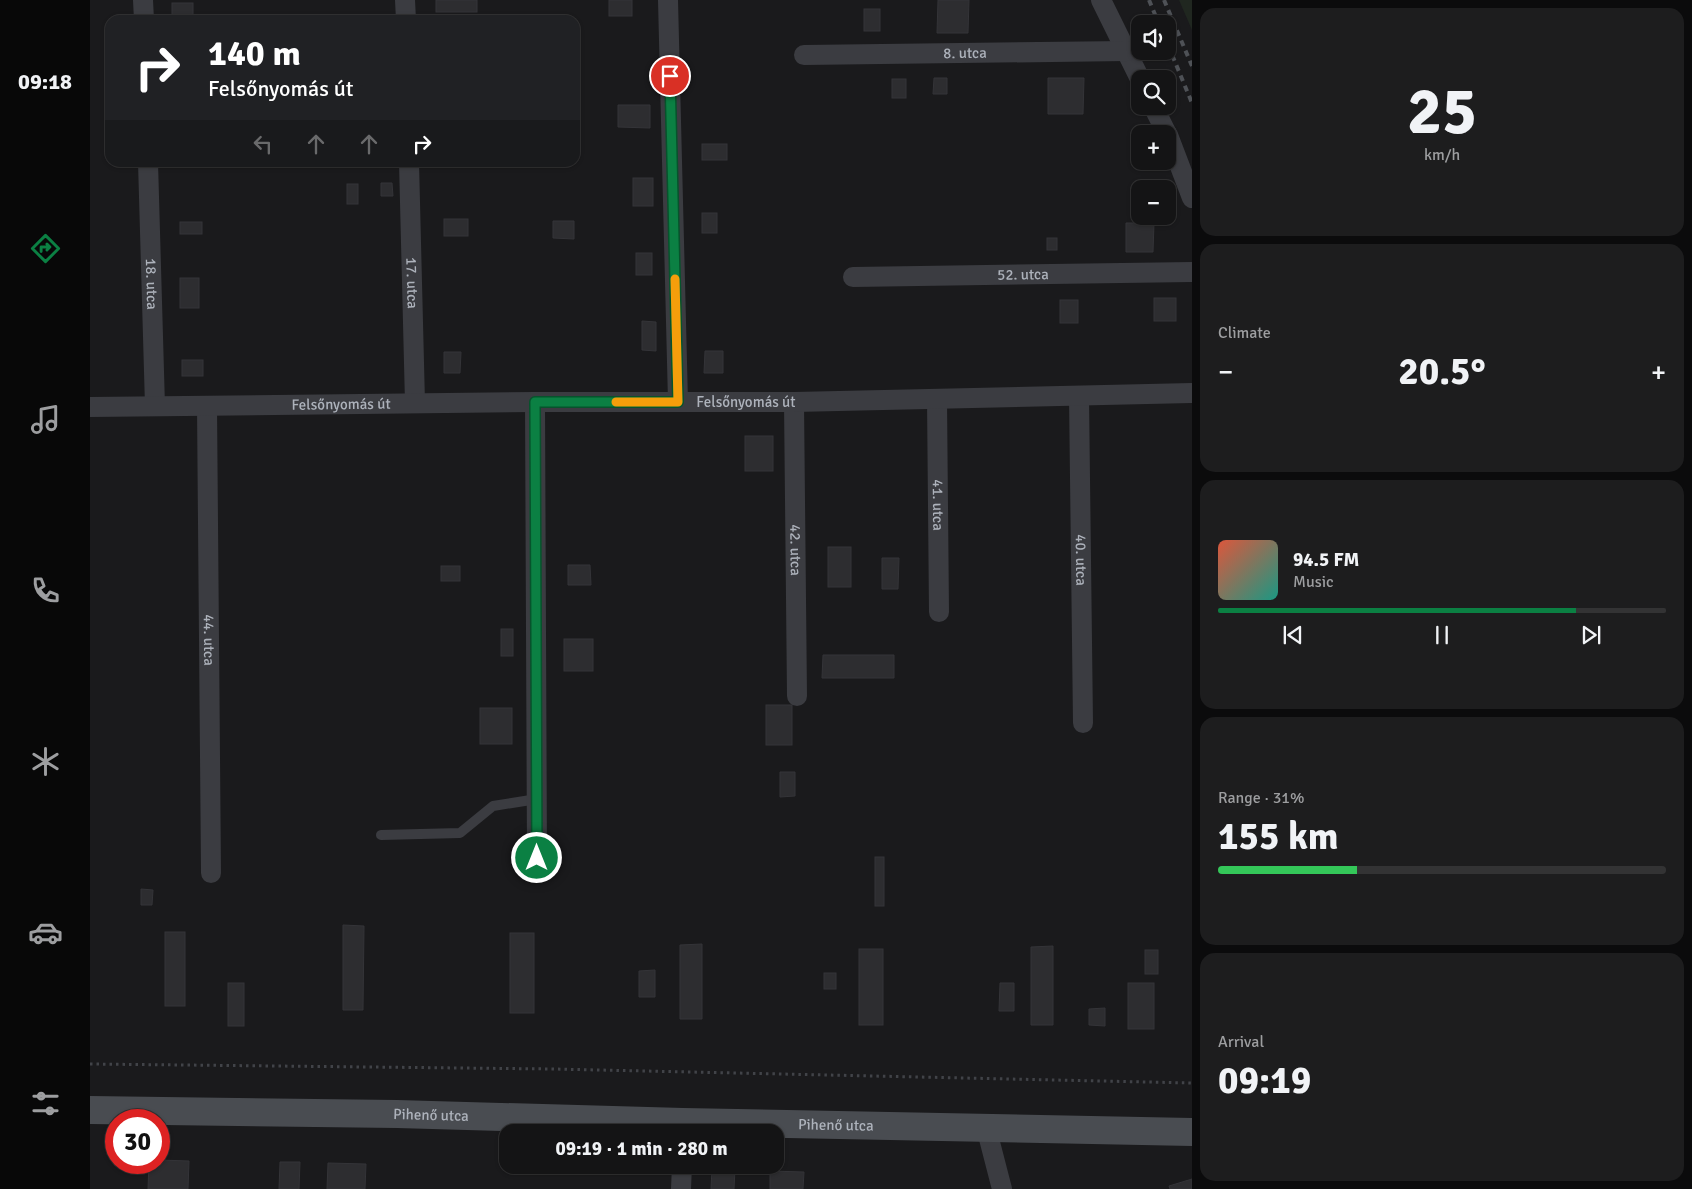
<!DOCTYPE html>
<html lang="en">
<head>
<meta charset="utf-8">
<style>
  :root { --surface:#141415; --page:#1d1d1e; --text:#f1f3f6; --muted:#9d9ea0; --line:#333334; --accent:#0b8043 }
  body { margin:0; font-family:Signika,sans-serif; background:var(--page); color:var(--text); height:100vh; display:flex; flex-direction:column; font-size:19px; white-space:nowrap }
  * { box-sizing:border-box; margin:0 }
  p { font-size:16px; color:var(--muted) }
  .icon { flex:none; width:28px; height:28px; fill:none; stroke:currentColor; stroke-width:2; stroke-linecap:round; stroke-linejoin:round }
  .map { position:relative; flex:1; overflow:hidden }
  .sheet { display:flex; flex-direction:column; gap:8px; padding:8px; background:#0b0b0c; width:500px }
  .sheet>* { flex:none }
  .hud { position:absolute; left:15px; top:15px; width:475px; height:152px; border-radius:15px; box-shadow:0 1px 4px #0004,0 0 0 1px var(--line); background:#202124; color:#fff; overflow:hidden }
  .fabs { position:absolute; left:1041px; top:15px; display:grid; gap:10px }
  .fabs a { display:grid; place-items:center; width:45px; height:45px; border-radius:10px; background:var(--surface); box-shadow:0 1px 4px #0004,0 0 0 1px var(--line); font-size:25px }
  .speed { position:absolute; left:15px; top:1109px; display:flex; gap:10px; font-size:25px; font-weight:700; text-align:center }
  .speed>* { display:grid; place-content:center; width:65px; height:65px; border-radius:50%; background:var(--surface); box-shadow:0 1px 4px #0004,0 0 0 1px var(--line); line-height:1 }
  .speed .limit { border:8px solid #d22; background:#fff; color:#111 }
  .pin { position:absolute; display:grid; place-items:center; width:42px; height:42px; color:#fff; margin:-21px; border:2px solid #fff; border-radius:50%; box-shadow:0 1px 5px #0007 }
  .me { position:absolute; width:55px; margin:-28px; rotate:0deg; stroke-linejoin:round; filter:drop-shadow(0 0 4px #0008) }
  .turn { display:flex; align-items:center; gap:18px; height:105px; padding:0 20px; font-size:22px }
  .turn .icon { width:65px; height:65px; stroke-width:2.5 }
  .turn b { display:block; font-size:35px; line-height:42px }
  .lanes { display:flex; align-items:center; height:48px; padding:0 20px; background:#0003; justify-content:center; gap:25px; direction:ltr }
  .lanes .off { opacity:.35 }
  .big { font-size:38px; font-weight:700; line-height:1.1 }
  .sheet .widget { flex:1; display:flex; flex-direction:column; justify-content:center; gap:8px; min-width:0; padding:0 18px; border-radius:15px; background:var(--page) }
  .sheet .dial { align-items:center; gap:0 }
  .dial b { font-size:65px; line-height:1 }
  .song { display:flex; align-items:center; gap:15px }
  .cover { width:60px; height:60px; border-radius:8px; background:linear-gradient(135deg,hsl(10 70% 55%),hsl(170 70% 35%)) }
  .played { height:5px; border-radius:2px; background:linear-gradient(90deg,var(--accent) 80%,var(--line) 80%) }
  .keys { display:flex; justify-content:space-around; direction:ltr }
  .heat { display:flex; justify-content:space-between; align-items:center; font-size:28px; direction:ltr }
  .charge { height:8px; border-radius:4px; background:linear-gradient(90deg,#34c759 31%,var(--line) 0) }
  .trip { position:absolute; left:409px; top:1124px; width:285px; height:50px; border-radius:15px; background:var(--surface); box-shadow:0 1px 4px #0004,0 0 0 1px var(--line); font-weight:700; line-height:50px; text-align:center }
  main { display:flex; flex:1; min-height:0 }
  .menu { display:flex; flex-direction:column; width:90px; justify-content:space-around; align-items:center; background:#080808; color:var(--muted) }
  .menu .icon { width:35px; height:35px }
  .menu .selected { color:var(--accent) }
  .menu b { font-size:22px; color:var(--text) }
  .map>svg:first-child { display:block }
</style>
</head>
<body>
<main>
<nav class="menu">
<b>09:18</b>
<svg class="icon selected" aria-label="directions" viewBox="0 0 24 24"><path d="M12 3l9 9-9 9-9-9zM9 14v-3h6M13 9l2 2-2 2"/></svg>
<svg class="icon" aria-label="music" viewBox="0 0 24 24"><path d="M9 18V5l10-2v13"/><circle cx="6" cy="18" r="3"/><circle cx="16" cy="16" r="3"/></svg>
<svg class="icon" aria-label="phone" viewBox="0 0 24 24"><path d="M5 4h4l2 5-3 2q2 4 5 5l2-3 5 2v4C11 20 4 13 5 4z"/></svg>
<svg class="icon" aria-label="climate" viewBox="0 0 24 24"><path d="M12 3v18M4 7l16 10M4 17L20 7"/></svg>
<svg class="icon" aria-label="car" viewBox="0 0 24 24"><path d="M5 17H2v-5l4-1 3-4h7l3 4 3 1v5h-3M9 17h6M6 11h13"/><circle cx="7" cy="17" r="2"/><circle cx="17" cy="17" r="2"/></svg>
<svg class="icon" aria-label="filters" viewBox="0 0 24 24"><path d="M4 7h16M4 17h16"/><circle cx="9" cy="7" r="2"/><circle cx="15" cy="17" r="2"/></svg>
</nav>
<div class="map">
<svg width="1102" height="1189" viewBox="0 0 1102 1189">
  <rect width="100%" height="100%" fill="#1a1a1c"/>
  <!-- green -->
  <path fill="#202720" d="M1089,0H1102V30Z"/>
  <!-- building -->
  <g fill="#2d2d30" stroke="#343438">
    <rect x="346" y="0" width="41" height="12"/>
    <rect x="519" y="0" width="23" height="16"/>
    <path d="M848,0H879L878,33H847Z"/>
    <rect x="82" y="3" width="21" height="16"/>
    <rect x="774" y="9" width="16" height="22"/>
    <path d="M844,78H857V94H843Z"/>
    <path d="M958,78H994L993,114H958Z"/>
    <rect x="802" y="79" width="14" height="19"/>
    <path d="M528,105H560V128L528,127Z"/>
    <rect x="612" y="144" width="25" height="16"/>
    <rect x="83" y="162" width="38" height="2"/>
    <path d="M347,162H377L376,165L347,166Z"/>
    <rect x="543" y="178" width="20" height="28"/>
    <path d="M291,183H302L303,196H291Z"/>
    <rect x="257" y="184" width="11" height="20"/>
    <rect x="612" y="213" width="15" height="20"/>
    <rect x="354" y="219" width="24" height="17"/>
    <path d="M463,221H484V239L463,238Z"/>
    <rect x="90" y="222" width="22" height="12"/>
    <path d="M1036,223H1064L1063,252H1036Z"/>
    <rect x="957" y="238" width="10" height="12"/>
    <rect x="546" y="253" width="16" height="22"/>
    <rect x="90" y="278" width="19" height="30"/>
    <rect x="1064" y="298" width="22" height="23"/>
    <rect x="970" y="300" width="18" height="23"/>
    <path d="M552,321L566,322V351L552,350Z"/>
    <path d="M615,351H633V373H614Z"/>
    <path d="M354,352H371L370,373H354Z"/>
    <rect x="92" y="360" width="21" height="16"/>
    <rect x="655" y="436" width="28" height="35"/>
    <rect x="738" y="547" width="23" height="40"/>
    <path d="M792,558H809L808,589H792Z"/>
    <path d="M478,565H500L501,585H478Z"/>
    <rect x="351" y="566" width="19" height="15"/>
    <rect x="411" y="629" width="12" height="27"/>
    <rect x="474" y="639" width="29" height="32"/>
    <path d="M733,655H804V678H732Z"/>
    <rect x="676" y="705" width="26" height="40"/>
    <rect x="390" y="708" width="32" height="36"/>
    <path d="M690,772H705V796L690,797Z"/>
    <rect x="785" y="857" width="9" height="49"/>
    <path d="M51,889L63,890L62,905H51Z"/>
    <path d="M253,925L274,926L273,1010H253Z"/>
    <rect x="75" y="932" width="20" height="74"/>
    <rect x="420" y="933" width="24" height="80"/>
    <path d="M612,944V1019H590V945Z"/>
    <path d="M963,946V1025H941V947Z"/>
    <rect x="769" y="949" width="24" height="76"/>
    <rect x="1055" y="950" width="13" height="24"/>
    <path d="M565,970V997H549V971Z"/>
    <rect x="734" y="973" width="12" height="16"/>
    <rect x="138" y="983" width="16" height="43"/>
    <path d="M910,983H924V1011H909Z"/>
    <rect x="1038" y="983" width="26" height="46"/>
    <path d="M1015,1008V1026L999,1025V1009Z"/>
    <path d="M69,1160L99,1161L98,1189H58L59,1162H69Z"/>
    <path d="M190,1162H210L209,1189H189Z"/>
    <path d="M238,1163L276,1164L275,1189H237Z"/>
    <path d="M622,1168L645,1169L644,1189H621Z"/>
    <path d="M680,1171L714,1172L713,1189H680Z"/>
    <path d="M1102,1179V1189H1080L1079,1186Z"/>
  </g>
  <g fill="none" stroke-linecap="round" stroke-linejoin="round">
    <!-- path -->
    <path stroke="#414348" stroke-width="3" stroke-dasharray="2.5 4" stroke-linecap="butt" d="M0,1064L463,1069L1102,1083"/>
    <!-- lane -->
    <path stroke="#3b3c41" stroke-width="10" d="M291,835L370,833L403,806L447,799"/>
    <!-- street -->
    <g stroke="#3b3c41" stroke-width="20">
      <path d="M53,0L54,20"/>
      <path d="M315,0L316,20"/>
      <path d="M578,0L588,402"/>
      <path d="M1011,0L1050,79"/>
      <path id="s1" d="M714,55L1037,51"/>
      <path d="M1063,106L1077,134"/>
      <path d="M1078,135L1102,198"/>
      <path id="s2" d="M58,162L65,406"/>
      <path id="s3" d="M319,162L325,403"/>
      <path id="s4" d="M763,277L1102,272"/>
      <path id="s5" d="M989,396L993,723"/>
      <path id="s6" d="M847,399L849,612"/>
      <path d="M445,402L447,858"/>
      <path id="s7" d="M704,402L707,696"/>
      <path id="s8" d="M117,406L121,873"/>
      <path id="s9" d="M0,407L445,402H704L1102,393"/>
      <path d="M896,1127L912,1189"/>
      <path d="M591,1189L592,1165"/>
    </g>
    <!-- secondary -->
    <path stroke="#494c51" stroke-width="28" id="s10" d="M0,1110L307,1114L593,1122L1102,1132"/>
    <!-- rail -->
    <g stroke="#4e5156" stroke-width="4" stroke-dasharray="6 5" stroke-linecap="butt">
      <path d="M1059,0L1069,24"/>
      <path d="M1074,0L1102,66"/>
      <path d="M1078,45L1102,103"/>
    </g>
  </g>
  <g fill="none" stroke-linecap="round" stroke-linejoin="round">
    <!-- route casing -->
    <g stroke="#07532c" stroke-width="12">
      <path id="route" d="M447,858L445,402H588L580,76"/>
    </g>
    <!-- route -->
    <use href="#route" stroke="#0b8043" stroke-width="9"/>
    <!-- slow -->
    <path stroke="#f59e0b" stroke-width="9" d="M526,402H588L585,279"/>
  </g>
  <g text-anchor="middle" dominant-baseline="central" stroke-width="5" stroke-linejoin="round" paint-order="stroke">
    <!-- street labels -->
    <g font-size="15" fill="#adb2bb" stroke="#151517">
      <text stroke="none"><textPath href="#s1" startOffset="161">8. utca</textPath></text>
      <text stroke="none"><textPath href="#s4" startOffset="170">52. utca</textPath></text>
      <text stroke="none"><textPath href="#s3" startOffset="121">17. utca</textPath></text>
      <text stroke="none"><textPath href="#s2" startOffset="122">18. utca</textPath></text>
      <text stroke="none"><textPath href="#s9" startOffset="656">Felsőnyomás út</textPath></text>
      <text stroke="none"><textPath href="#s9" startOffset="251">Felsőnyomás út</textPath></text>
      <text stroke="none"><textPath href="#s6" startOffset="106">41. utca</textPath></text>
      <text stroke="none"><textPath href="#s7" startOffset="148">42. utca</textPath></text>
      <text stroke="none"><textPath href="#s5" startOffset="164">40. utca</textPath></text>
      <text stroke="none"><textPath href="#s8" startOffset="234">44. utca</textPath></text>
      <text stroke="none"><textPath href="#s10" startOffset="341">Pihenő utca</textPath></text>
      <text stroke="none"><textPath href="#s10" startOffset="746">Pihenő utca</textPath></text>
    </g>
  </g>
</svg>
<div class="fabs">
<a><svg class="icon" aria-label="sound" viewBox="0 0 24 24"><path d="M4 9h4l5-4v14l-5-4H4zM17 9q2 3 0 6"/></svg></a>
<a><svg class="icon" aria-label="search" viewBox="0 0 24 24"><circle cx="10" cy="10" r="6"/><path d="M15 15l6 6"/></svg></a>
<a>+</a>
<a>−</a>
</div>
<div class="speed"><div class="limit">30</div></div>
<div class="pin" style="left:580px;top:76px;background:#d93025"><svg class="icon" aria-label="arrive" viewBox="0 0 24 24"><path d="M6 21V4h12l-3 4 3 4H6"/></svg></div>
<svg class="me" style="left:447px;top:858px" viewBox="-20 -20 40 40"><circle r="17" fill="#0b8043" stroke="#fff" stroke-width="3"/><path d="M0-11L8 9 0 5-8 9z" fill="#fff"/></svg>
<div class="trip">09:19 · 1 min · 280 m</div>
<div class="hud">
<div class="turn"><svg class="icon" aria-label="right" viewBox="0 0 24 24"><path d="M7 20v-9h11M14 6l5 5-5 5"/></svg><div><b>140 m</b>Felsőnyomás út</div></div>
<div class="lanes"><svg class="icon off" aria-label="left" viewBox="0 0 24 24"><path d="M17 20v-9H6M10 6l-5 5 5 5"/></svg><svg class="icon off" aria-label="ahead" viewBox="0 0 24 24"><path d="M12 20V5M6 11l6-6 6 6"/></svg><svg class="icon off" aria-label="ahead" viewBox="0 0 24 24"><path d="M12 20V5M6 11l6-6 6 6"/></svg><svg class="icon" aria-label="right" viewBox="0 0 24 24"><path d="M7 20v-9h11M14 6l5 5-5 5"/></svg></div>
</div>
</div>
<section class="sheet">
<div class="widget dial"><b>25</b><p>km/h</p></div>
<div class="widget"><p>Climate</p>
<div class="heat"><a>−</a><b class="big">20.5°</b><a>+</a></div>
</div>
<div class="widget">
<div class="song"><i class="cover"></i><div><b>94.5 FM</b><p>Music</p></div></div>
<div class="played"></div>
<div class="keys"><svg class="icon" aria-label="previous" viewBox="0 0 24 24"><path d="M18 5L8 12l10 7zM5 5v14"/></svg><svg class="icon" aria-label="pause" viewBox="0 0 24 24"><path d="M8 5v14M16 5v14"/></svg><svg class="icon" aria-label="next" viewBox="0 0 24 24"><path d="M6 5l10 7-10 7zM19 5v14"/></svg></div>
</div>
<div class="widget"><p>Range · 31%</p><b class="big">155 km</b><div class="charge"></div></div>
<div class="widget"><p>Arrival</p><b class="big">09:19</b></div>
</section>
</main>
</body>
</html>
